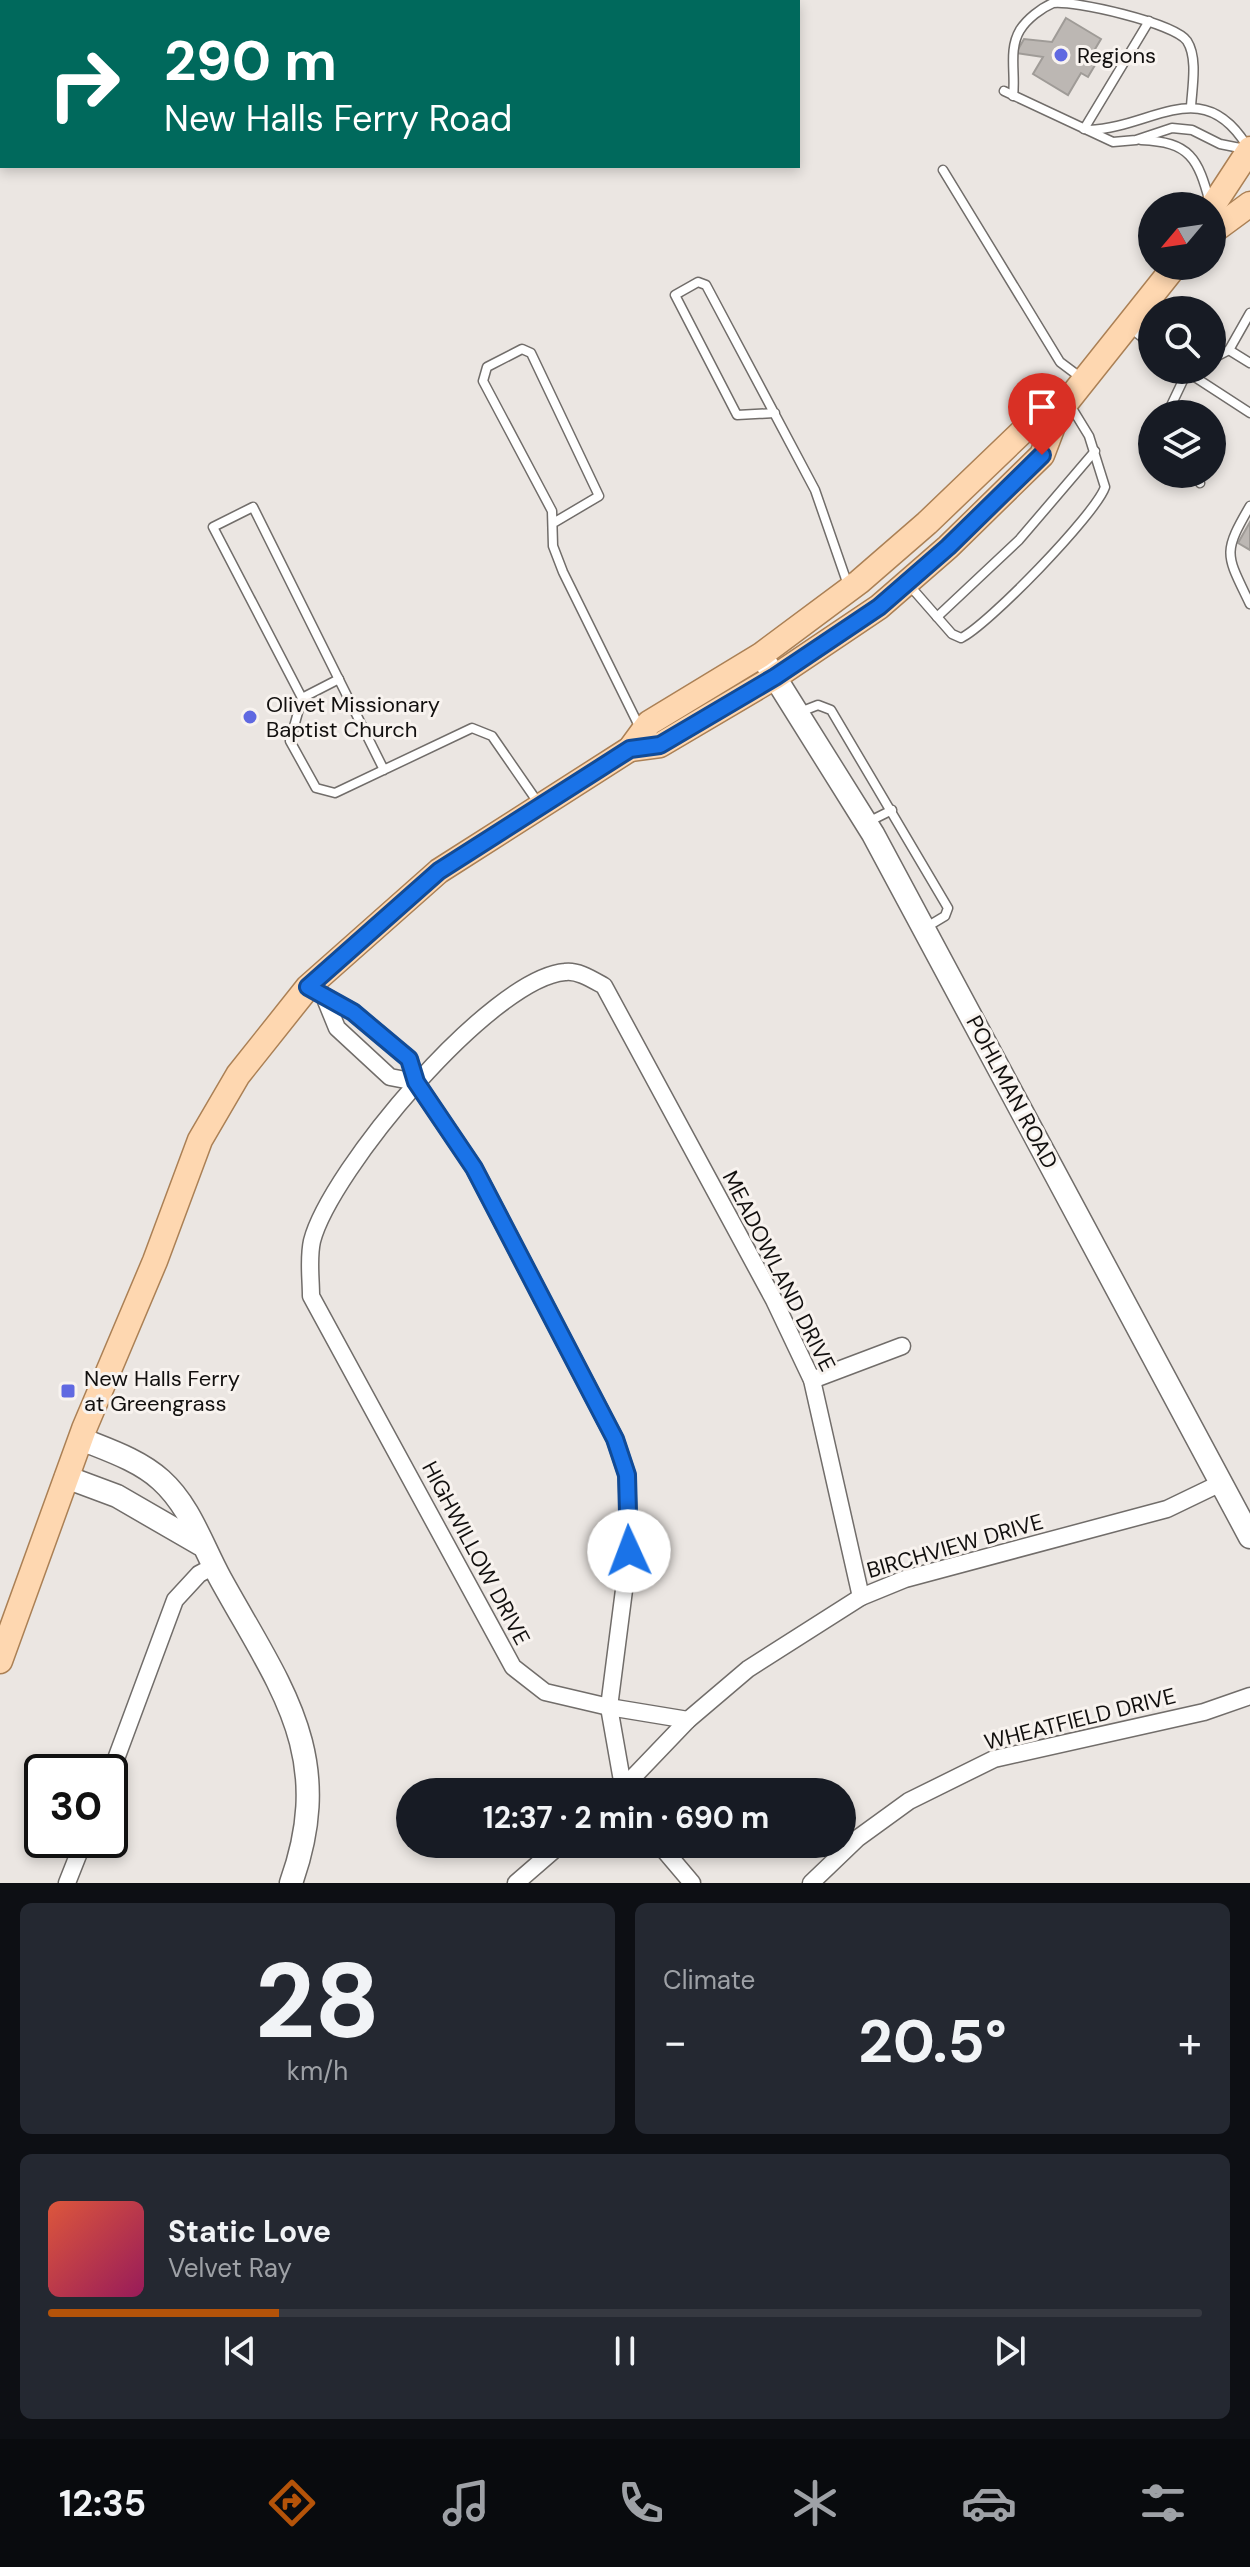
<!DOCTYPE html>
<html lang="en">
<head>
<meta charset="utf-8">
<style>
  :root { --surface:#171b24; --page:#242831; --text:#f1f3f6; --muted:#9ea1a6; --line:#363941; --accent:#b45309 }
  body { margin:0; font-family:"DM Sans",sans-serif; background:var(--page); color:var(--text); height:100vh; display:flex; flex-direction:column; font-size:30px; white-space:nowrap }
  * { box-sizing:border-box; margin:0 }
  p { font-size:26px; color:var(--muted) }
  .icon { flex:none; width:44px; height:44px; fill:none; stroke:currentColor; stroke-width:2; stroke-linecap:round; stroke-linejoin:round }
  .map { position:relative; height:1883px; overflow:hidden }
  .panel { display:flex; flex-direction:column; gap:20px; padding:20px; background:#0d0f14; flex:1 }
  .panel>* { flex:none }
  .banner { position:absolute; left:0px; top:0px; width:800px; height:168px; box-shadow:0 4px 12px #0003; background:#00695c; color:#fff; overflow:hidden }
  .needle { width:52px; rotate:241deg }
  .controls { position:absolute; left:1138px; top:192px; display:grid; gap:16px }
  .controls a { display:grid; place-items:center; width:88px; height:88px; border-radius:50%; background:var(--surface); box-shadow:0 4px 12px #0003; font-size:40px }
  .speed { position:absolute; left:24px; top:1754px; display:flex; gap:16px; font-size:40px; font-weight:700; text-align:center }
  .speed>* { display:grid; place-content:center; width:104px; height:104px; border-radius:50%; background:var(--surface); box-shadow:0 4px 12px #0003; line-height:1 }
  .speed .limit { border:4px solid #111; border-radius:12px; background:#fff; color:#111 }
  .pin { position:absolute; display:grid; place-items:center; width:68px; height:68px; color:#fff; margin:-82px -34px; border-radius:50% 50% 50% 0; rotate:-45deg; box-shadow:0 0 8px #0007 }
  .pin .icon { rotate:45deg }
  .me { position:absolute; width:88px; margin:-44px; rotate:358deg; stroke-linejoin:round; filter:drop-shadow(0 0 6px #0008) }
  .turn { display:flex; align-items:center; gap:28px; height:168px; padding:0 32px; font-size:36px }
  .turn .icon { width:104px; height:104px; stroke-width:2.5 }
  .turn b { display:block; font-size:56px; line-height:68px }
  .big { font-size:60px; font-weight:700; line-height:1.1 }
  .panel .tile { flex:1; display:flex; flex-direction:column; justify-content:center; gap:12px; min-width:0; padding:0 28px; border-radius:12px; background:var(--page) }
  .panel .dial { align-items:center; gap:0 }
  .dial b { font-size:104px; line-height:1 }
  .song { display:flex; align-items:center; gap:24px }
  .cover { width:96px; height:96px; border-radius:12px; background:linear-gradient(135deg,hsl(10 70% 55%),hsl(330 70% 35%)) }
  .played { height:8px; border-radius:4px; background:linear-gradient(90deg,var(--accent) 20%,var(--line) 20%) }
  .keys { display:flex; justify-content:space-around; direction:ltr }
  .heat { display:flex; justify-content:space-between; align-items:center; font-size:44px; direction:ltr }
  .panel .tiles { flex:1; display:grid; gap:20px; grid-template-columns:1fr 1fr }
  .tile:last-child { grid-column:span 2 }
  .trip { position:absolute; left:396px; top:1778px; width:460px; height:80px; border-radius:40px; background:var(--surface); box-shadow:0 4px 12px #0003; font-weight:700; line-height:80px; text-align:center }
  .tab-bar { display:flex; height:128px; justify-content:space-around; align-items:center; background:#090b0e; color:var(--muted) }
  .tab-bar .icon { width:56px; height:56px }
  .tab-bar .current { color:var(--accent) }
  .tab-bar b { font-size:36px; color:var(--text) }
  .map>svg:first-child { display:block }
</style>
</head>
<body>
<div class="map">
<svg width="1250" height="1883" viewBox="0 0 1250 1883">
  <rect width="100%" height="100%" fill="#ebe6e2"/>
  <!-- building -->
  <g fill="#bcb7b3" stroke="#9f9b97" stroke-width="2">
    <path d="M1066,18L1101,39L1088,61L1095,65L1088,77L1081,73L1068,95L1033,74L1043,57L1016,53L1024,39L1052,42Z"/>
    <path d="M1250,522V550L1238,543Z"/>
  </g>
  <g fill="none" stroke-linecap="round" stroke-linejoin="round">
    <!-- lane casing -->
    <g stroke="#716d6a" stroke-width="11">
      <g id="lane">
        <path d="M1004,91L1113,142L1136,140L1172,128L1192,130L1220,144L1245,149"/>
        <path d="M1013,96C1016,74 1008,50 1020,30C1027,19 1041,8 1053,3C1073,0 1175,23 1187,41C1198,58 1192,88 1191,107"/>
        <path d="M1084,129L1149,21"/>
        <path d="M1089,130C1152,128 1202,73 1247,146"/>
        <path d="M1141,140C1190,142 1198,158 1210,203"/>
        <path d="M943,170L1060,362L1080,377"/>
        <path d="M1128,326L1152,345"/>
        <path d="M1229,350L1250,363"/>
        <path d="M1212,359L1229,350L1250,313"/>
        <path d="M775,413L737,415L675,295L698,282L706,285L815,490L848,585"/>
        <path d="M1167,414L1187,372L1250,413"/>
        <path d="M1196,474L1200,483"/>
        <path d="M1250,506C1222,554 1226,554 1250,604"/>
        <path d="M555,522L599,496L531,353L522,349L487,367L483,381L552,511L553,546L563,572L640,728"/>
        <path d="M910,586L952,634L961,638C987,626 1096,514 1105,487L1089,436L1070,405"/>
        <path d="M937,617L1019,540L1095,451"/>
        <path d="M302,698L339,679"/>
        <path d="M800,712L818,705L831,710L948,908L945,916L925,928"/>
        <path d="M384,770L253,507L213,527L302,698L290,741L316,788L335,793L472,728L492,736L539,804"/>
        <path d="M868,822L892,810"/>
      </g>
    </g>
    <!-- street casing -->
    <g stroke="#716d6a" stroke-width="19">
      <g id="street">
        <path d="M165,0L167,2"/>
        <path d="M400,0L401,2"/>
        <path d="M631,0L632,2"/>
        <path d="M702,2L706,0"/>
        <path d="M308,987L353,1012L409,1059L416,1082L474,1168L615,1439L627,1475L629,1551L609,1707L624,1792"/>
        <path d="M326,1001L337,1028L390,1077L416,1082"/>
        <path d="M812,1380L902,1346"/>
        <path d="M688,1720L609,1707L545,1692L513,1667L311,1296C311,1278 308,1259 312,1241C330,1171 491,978 565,972C578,970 593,980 604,986L774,1300L812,1380L861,1597"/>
        <path d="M110,1775L175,1600L199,1574L214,1566"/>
        <path d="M619,1792L688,1720L748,1669L861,1597L905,1579L1167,1509L1221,1483"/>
        <path d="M659,1844L692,1883"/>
        <path d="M67,1883L84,1840"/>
        <path d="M516,1883L561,1844"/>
        <path d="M811,1883L858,1838L909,1801L994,1759L1204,1712L1250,1696"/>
      </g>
    </g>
    <!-- secondary casing -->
    <g stroke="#716d6a" stroke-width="25">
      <g id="secondary">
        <path d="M761,655L873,834L1250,1537"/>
        <path d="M81,1439C108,1450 139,1460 161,1480C190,1506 202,1545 220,1578C280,1687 337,1754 291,1883"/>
        <path d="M66,1477L117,1496L200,1544"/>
      </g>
    </g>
    <!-- primary casing -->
    <g stroke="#ab8055" stroke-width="27">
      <g id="primary">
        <path d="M1212,207L1250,149"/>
        <path d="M1212,232L1250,204"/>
        <path d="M630,749L660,745L775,677L879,607L948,547L1042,455L1058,413L1175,266"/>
        <path d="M0,1661L84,1429L155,1261L200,1140L238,1075L308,987L439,871L630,749L649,723L761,655L859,582L927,523L1024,430L1058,413"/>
      </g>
    </g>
    <!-- lane -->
    <use href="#lane" stroke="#fff" stroke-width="8"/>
    <!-- street -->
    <use href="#street" stroke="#fff" stroke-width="16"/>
    <!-- secondary -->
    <use href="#secondary" stroke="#fff" stroke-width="22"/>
    <!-- primary -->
    <use href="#primary" stroke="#fed7b0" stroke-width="24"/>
  </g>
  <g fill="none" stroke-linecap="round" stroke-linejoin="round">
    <!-- route casing -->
    <g stroke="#114b97" stroke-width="20">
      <path id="route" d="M629,1551L627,1475L615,1439L474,1168L416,1082L409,1059L353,1012L308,987L439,871L630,749L660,745L775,677L879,607L948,547L1042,455"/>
    </g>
    <!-- route -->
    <use href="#route" stroke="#1a73e8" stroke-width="14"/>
  </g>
  <!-- markers -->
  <g fill="#6069e1" stroke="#f8f3ef" stroke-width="3">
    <circle cx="1061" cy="55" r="8"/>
    <circle cx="250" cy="717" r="8"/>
    <rect x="60" y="1383" width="16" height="16" rx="4"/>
  </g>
  <g text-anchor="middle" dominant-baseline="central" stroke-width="6" stroke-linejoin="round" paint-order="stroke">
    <!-- poi labels -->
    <g font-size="22" fill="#12100f" stroke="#f8f3ef" text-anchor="start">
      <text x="1077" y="55">Regions</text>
      <text x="266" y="704">Olivet Missionary<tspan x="266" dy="25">Baptist Church</tspan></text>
      <text x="84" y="1378">New Halls Ferry<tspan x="84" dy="25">at Greengrass</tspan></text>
    </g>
    <!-- street labels -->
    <g font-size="22" fill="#12100f" stroke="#f8f3ef">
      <text transform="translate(1012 1092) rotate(62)">POHLMAN ROAD</text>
      <text transform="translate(779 1271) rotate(63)">MEADOWLAND DRIVE</text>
      <text transform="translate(955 1546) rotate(-16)">BIRCHVIEW DRIVE</text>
      <text transform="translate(476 1553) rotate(62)">HIGHWILLOW DRIVE</text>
      <text transform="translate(1080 1719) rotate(-14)">WHEATFIELD DRIVE</text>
    </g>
  </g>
</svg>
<div class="controls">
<a><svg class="needle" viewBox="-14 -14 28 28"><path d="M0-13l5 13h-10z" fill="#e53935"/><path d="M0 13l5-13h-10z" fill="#9ea1a6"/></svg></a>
<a><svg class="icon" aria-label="search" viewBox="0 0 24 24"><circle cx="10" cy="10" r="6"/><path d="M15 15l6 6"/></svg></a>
<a><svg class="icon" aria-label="layers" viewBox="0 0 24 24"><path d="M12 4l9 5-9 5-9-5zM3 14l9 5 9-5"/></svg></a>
</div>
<div class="speed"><div class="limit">30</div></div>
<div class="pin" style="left:1042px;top:455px;background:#d93025"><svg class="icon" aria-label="arrive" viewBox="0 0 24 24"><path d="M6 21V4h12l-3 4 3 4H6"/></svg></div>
<svg class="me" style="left:629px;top:1551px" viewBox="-20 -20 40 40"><circle r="19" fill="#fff"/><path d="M0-13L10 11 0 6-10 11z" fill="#1a73e8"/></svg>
<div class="trip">12:37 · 2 min · 690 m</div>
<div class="banner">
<div class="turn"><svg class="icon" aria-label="right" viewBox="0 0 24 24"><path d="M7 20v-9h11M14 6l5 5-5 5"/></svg><div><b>290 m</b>New Halls Ferry Road</div></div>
</div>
</div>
<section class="panel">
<div class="tiles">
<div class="tile dial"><b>28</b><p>km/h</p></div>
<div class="tile"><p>Climate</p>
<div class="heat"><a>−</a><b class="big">20.5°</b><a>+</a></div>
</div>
<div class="tile">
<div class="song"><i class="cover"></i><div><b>Static Love</b><p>Velvet Ray</p></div></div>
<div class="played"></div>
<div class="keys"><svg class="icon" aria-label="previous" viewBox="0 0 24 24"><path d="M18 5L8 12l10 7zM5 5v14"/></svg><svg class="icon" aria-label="pause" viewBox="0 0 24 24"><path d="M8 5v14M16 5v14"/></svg><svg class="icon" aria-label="next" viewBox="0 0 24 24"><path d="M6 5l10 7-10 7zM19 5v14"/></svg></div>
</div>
</div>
</section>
<nav class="tab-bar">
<b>12:35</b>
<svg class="icon current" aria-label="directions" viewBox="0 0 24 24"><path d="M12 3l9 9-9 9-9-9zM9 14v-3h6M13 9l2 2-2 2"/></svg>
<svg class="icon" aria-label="music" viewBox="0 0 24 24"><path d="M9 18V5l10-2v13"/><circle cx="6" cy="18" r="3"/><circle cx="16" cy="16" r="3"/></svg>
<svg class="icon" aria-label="phone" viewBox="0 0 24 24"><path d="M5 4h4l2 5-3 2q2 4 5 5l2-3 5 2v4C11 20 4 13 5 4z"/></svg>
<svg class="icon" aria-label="climate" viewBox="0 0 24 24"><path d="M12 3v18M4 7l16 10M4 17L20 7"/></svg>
<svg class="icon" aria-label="car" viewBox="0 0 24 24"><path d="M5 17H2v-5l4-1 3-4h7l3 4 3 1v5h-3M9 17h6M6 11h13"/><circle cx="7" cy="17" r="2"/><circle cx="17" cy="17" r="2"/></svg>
<svg class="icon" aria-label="filters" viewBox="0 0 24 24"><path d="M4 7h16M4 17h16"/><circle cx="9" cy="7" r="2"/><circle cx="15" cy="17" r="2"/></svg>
</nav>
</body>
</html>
